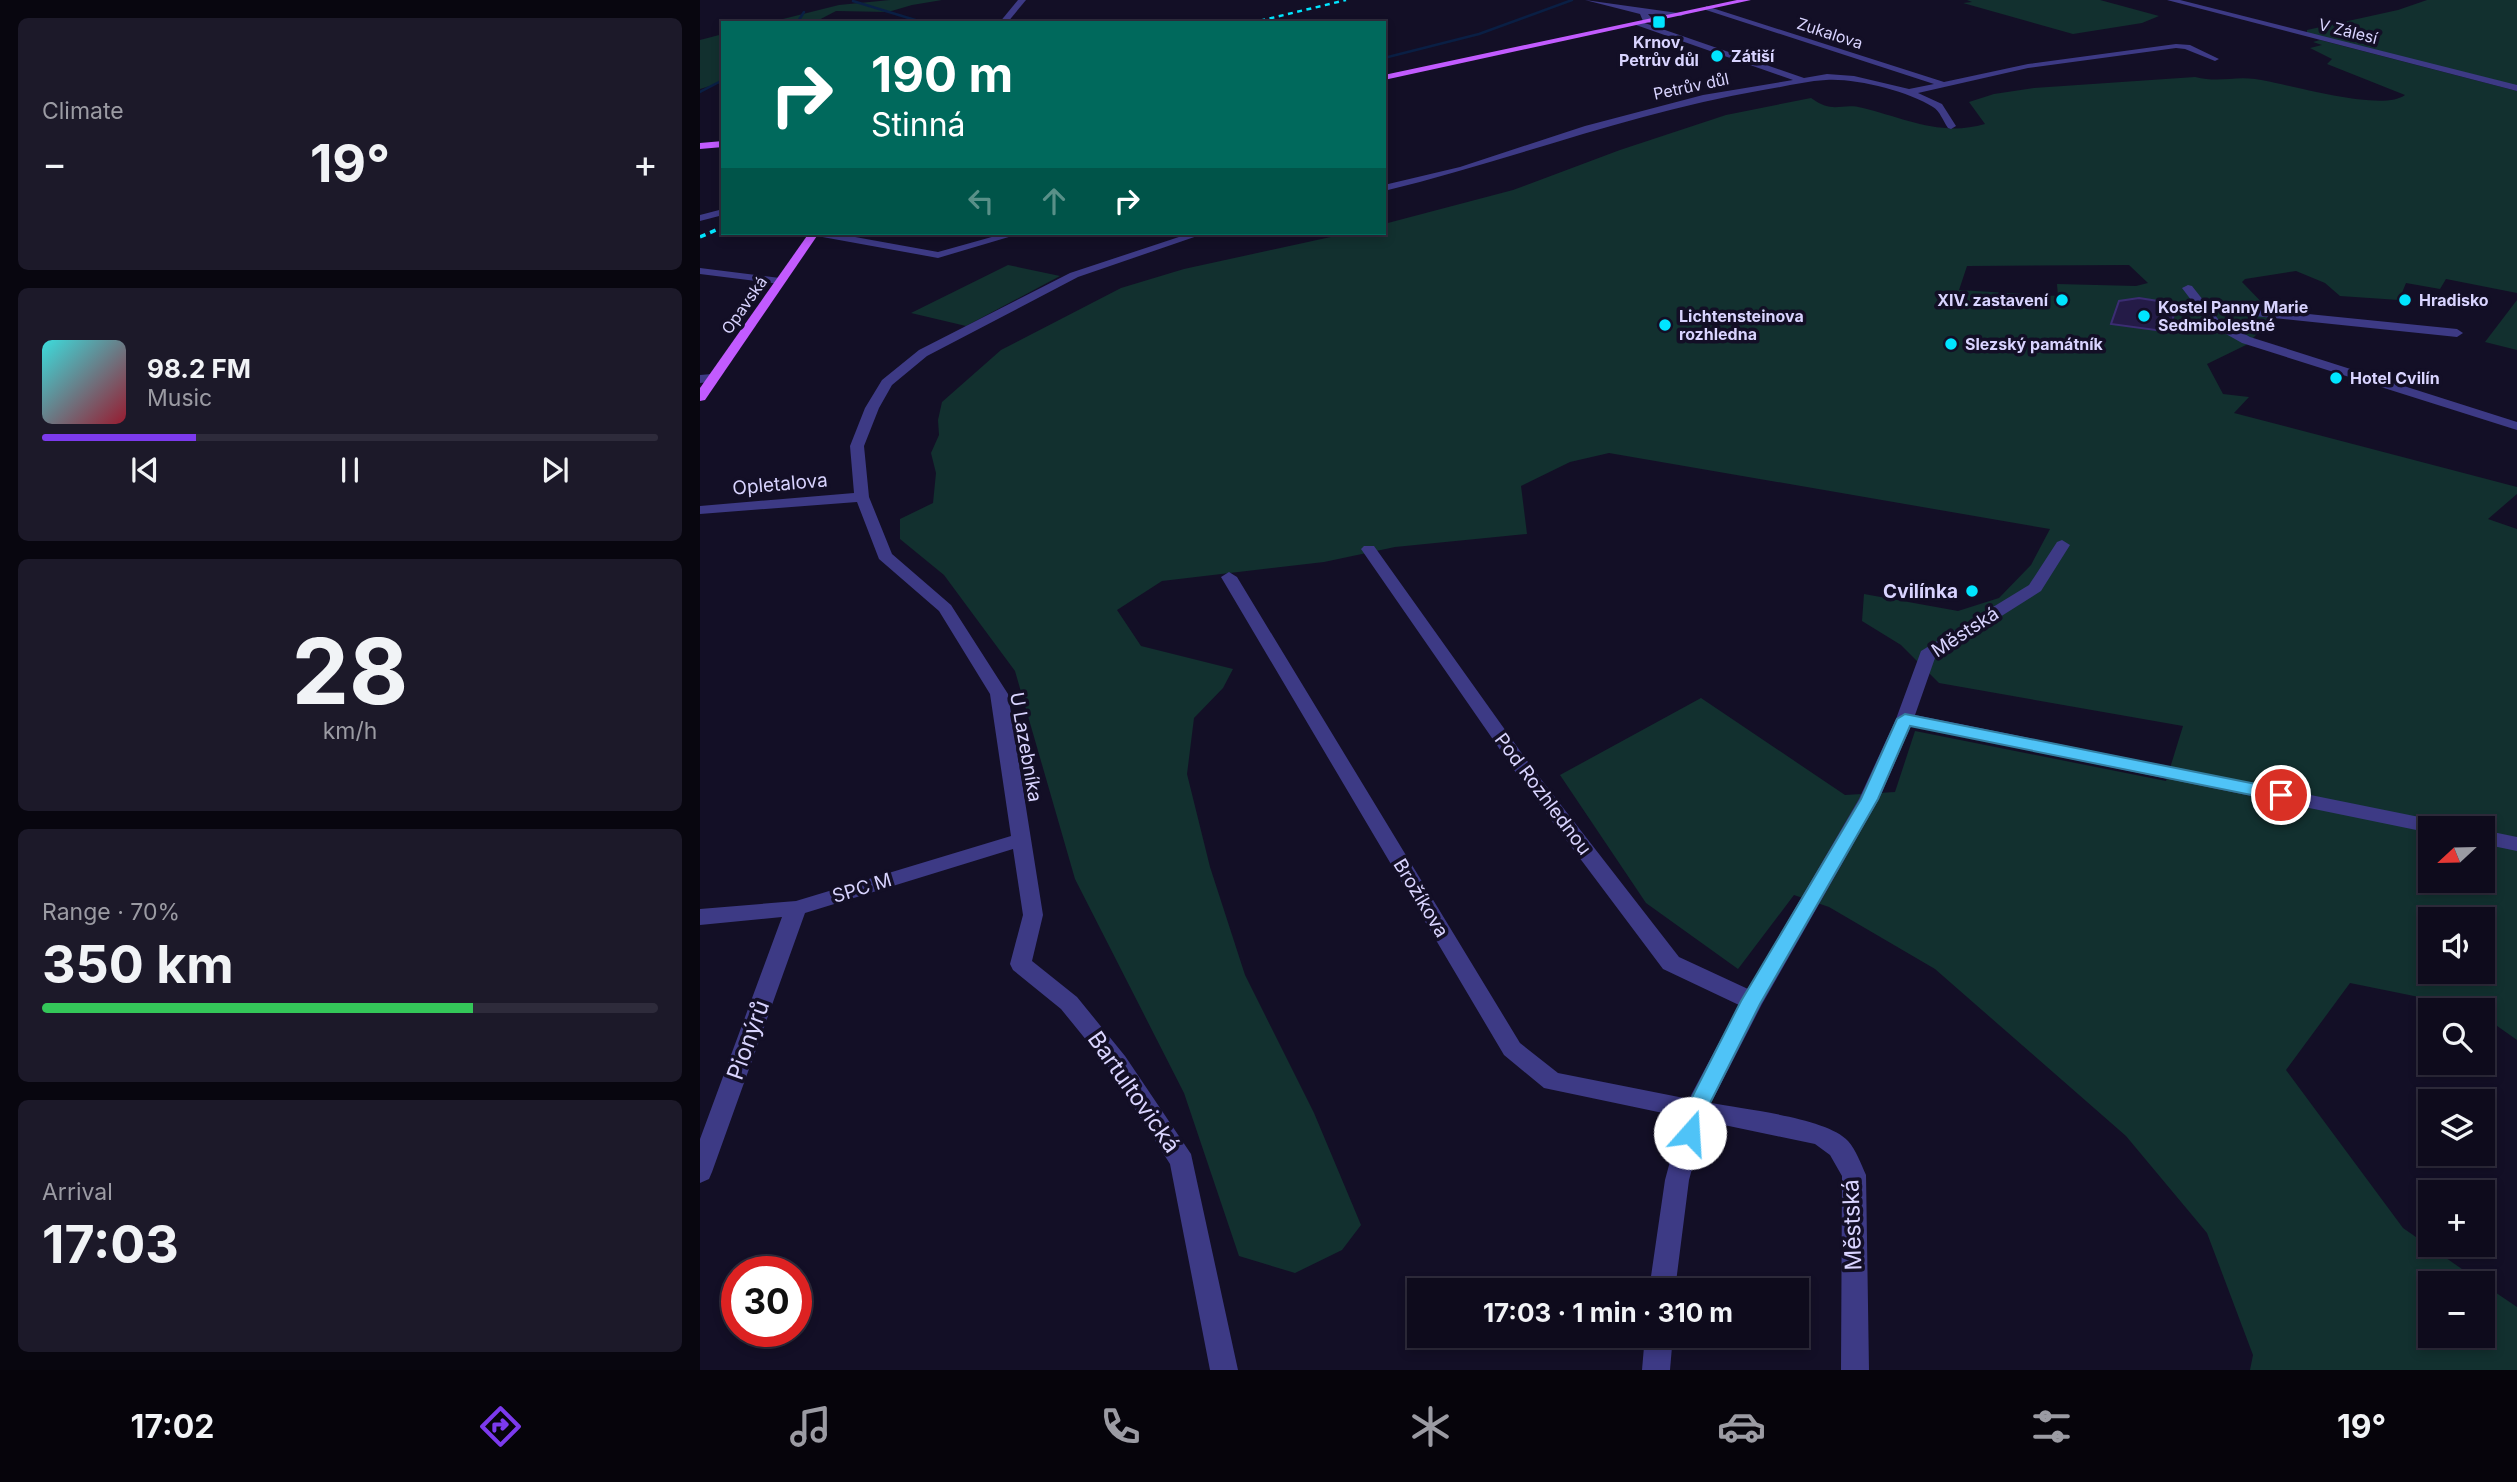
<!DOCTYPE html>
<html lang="en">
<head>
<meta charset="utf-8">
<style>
  :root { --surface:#0e0b1c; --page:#1c1929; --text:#f1f3f6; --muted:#9b9ba3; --line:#2e2b3b; --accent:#7c3aed }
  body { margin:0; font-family:Inter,sans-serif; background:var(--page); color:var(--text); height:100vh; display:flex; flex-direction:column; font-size:26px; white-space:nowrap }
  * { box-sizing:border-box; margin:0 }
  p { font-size:23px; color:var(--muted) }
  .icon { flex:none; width:38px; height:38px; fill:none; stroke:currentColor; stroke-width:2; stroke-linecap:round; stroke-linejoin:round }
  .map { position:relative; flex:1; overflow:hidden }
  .sheet { display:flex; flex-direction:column; gap:18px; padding:18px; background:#08060f; width:700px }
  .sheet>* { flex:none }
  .banner { position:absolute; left:21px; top:21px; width:665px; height:214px; border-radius:0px; box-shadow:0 4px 10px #0003,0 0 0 2px var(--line); background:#00695c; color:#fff; overflow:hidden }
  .needle { width:46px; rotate:248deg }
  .tools { position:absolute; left:1718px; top:816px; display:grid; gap:14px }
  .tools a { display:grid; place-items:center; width:77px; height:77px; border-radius:0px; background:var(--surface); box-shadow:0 4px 10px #0003,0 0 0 2px var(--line); font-size:35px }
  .speed { position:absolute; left:21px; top:1256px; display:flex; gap:14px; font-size:35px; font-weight:700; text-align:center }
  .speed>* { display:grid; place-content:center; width:91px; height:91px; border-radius:50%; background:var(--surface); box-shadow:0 4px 10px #0003,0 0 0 2px var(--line); line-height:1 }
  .speed .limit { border:10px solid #d22; background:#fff; color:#111 }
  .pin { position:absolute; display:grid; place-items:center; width:60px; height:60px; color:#fff; margin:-30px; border:4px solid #fff; border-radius:50%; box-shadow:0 2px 7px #0007 }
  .me { position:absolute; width:77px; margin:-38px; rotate:19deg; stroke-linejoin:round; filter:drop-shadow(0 0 5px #0008) }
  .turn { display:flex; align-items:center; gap:24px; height:147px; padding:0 35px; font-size:32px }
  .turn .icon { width:91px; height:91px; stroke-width:2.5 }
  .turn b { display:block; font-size:49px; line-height:60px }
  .lanes { display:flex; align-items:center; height:66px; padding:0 35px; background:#0003; justify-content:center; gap:35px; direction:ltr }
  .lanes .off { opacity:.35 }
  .big { font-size:52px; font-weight:700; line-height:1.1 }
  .sheet .widget { flex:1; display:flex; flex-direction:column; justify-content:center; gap:10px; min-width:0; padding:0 24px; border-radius:10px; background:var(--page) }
  .sheet .dial { align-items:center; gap:0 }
  .dial b { font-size:91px; line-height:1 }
  .song { display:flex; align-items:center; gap:21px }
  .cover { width:84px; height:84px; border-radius:10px; background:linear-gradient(135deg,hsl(180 70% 55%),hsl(350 70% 35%)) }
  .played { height:7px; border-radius:4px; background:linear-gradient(90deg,var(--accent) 25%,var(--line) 25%) }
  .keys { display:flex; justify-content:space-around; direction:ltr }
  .heat { display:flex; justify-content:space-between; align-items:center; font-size:38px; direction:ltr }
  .charge { height:10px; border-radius:5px; background:linear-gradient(90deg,#34c759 70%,var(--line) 0) }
  .trip { position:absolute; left:707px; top:1278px; width:402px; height:70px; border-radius:0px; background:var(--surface); box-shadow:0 4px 10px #0003,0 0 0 2px var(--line); font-weight:700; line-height:70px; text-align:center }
  .dock { display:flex; height:112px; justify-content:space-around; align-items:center; background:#06040b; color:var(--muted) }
  .dock .icon { width:49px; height:49px }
  .dock .on { color:var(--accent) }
  .dock b { font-size:32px; color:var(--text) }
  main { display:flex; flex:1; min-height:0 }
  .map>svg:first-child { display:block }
</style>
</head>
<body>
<main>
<section class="sheet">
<div class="widget"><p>Climate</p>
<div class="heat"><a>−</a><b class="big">19°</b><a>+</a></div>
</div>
<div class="widget">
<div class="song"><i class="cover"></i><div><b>98.2 FM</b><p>Music</p></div></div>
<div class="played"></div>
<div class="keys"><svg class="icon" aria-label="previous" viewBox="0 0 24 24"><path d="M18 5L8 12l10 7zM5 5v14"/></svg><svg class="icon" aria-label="pause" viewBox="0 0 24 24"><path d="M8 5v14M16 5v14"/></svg><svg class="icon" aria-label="next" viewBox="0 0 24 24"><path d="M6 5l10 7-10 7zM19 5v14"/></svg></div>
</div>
<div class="widget dial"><b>28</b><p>km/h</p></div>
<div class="widget"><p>Range · 70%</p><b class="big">350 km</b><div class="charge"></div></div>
<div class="widget"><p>Arrival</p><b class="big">17:03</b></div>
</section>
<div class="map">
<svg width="1817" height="1370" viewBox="0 0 1817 1370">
  <rect width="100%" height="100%" fill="#130f26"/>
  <!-- green -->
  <g fill="#12302f" fill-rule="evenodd">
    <path d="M190,0H242L212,5L188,12L136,11L113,23H67L139,5Z"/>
    <path d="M1267,0H1400L1459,16L1442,23L1373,34L1263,3L1272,2Z"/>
    <path d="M1727,0H1817V86L1607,33V30L1698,10Z"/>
    <path d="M23,34V82L0,89V40Z"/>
    <path d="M1620,40L1817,91V293L1746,279L1740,289L1706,283L1699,300L1640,296L1625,283L1596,271L1545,279L1542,282L1574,315L1573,318L1546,345L1507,364L1523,394L1549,397L1534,413L1817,487V494L1788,519L1817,529V1040L1783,1016V1010L1650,983L1586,1070L1703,1228L1782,1283H1731V1335H1783V1284L1817,1307V1370H1550L1553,1355L1507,1233L1426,1136L1235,969L1129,907L1094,895L1038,969L946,903L860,775L1001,698L1145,795L1195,792L1215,731L1466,781L1483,726L1239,683L1201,645L1162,621L1164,594L1258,611L1299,598L1331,565L1350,529L909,453L870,462L821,486L827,534L695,547L624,562L462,581L417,610L441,646L533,669L523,688L494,718L487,774L510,867L545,975L614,1113L661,1225L642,1250L595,1273L539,1256L484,1093L375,879L315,671L244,575L200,539V519L233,503L236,473L231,453L239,435L238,420L242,402L301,350L421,288L484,269L649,233H684V224L813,190L920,150L1026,115L1111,98C1135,115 1140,102 1163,108C1204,118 1241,137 1285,124L1269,102L1294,94L1334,88L1495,77C1520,83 1533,76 1555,79C1585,83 1682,113 1705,95L1627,64L1632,59L1610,48L1622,45L1613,42ZM1429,265L1448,283L1436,286L1357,284L1358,296L1259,290L1267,266ZM1731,828H1783V880H1731ZM1731,919H1783V971H1731Z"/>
    <path d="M308,265L360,276L266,326L211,313Z"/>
    <path d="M1817,300V350L1785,342Z"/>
  </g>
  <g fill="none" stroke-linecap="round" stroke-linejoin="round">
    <!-- stream -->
    <g stroke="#0a1f44" stroke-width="2.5">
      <path d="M153,1L225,23"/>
      <path d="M97,23L104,12"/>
      <path d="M684,58L779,34L872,0"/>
      <path d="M0,92L23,80"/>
    </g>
  </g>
  <!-- building -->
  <path fill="#241b47" stroke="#3b2d73" stroke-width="2" d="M1439,298L1458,301L1475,309L1470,332L1411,324L1419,301Z"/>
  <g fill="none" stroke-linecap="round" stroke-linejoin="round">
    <!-- minor -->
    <g fill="#3d3a85" fill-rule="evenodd">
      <path d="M318,0H326L307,23H299Z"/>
      <path d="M885,0L985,14L981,16L948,14L954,21L950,23L943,21L940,14Z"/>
      <path d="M1467,0H1480L1817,85V91Z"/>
      <path d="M1006,6L1244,82L1328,64L1476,44L1490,45L1519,59L1515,61L1485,49L1476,48L1328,68L1218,93L1242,104L1256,126L1251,129L1248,128C1243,121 1240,111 1233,107C1208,91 1155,78 1126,80C1105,81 1084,87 1063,90C933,112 812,160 684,191V185L760,167L885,126L1003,95L1093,80L936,25L939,21L1104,78L1127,74L1154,76L1209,89L1234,84L1006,10Z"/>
      <path d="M23,209V215L0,221V215Z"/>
      <path d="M112,233H133L238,252L306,233H322L238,258L117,236Z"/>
      <path d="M491,233H506L378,277L227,356L192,385L179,408L164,446L169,497L192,554L251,605L308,694L343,915L332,961L377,997L425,1056L491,1154L538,1370H510L470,1164L409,1068L361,1009L313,970L310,964L323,915L313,849L105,913L12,1172L9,1179L0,1183V1139L82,917L0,925V909L96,901L311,836L290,694L239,611L179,559L157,502L0,514V506L154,493L150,446L165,408L182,380L219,350L370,273Z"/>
      <path d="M0,268L80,278L86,281L80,284L0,274Z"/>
      <path d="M1488,285L1492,286L1518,319L1550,337L1817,422V430L1542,343L1510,325L1482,288Z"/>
      <path d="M1549,308L1757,329L1763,333L1757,337L1545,315V309Z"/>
      <path d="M12,374L17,375V381L0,383V375Z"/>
      <path d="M1362,540L1370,545L1341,591L1235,658L1215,715L1739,821L1746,823L1749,828H1731V833L1211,726L1179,799L1062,1004L1011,1103C1043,1109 1128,1118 1148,1141C1156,1150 1161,1164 1166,1175L1169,1370H1141L1142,1176L1130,1155L1115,1144L1005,1121L989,1180L975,1290H949L965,1180L982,1117L844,1088L804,1055L521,577L529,572L537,577L820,1043L858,1073L989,1099L1039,1005L963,969L819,777L661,549L664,546H674L833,769L979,957L1048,989L1159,799L1196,719L1221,651L1329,585L1357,542Z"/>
      <path d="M1783,830L1817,837V851L1783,844Z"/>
      <path d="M945,1335H973L970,1370H942Z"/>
    </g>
    <!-- major -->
    <g fill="#c25bff" fill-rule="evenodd">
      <path d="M1037,0H1051L684,80V75Z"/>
      <path d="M23,141V147L0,149V143Z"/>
      <path d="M109,233H119L5,400L0,401V388Z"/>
    </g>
    <!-- rail-far1 -->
    <path stroke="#00e5ff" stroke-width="2.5" stroke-dasharray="5 4.5" stroke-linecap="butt" d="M551,23L646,0"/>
    <!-- rail -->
    <path stroke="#00e5ff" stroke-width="3.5" stroke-dasharray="6 5" stroke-linecap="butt" d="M0,237L23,227"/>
  </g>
  <!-- route -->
  <path fill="#4fc3f7" stroke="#337fa1" stroke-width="2" d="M1205,714L1581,789L1589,795L1581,801L1210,726L1178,799L1060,1004L1007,1109L998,1139L990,1142L982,1139L979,1133L986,1109L1041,1001L1161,799L1197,719Z"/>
  <!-- markers -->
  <g fill="#00e5ff" stroke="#130f26" stroke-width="2.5">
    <rect x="952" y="15" width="14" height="14" rx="3.5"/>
    <circle cx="1017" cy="56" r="7"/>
    <circle cx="1362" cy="300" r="7"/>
    <circle cx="1705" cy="300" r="7"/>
    <circle cx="1444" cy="316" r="7"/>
    <circle cx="965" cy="325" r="7"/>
    <circle cx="1251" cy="344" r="7"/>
    <circle cx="1636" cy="378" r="7"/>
    <circle cx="1272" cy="591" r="7"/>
  </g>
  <g text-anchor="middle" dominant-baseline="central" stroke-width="7" stroke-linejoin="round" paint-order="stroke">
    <!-- far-street labels -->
    <g font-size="16" fill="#d9d4ff" stroke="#130f26">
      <text transform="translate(1648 31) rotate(14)">V Zálesí</text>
      <text transform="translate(1130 33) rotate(18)">Zukalova</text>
      <text transform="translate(991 86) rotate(-12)">Petrův důl</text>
      <text transform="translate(44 305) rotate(-55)">Opavská</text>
    </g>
    <!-- far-poi labels -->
    <g font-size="16" font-weight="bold" fill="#d9d4ff" stroke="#130f26" text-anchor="start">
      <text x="959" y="42" text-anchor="middle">Krnov,<tspan x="959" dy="18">Petrův důl</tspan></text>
      <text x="1031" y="56">Zátiší</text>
      <text x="1348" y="300" text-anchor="end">XIV. zastavení</text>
      <text x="1719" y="300">Hradisko</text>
      <text x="1458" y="307">Kostel Panny Marie<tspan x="1458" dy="18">Sedmibolestné</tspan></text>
      <text x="979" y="316">Lichtensteinova<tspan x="979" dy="18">rozhledna</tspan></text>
      <text x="1265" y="344">Slezský památník</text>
      <text x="1650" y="378">Hotel Cvilín</text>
    </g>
    <!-- street labels -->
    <g font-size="19" fill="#d9d4ff" stroke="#130f26">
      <text transform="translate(80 484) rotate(-5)">Opletalova</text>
      <text transform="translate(1265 632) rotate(-33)">Městská</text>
      <text transform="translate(326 747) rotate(80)">U Lazebníka</text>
      <text transform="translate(843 794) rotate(53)">Pod Rozhlednou</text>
      <text transform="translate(162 888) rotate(-17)">SPC M</text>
      <text transform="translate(721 898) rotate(59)">Brožíkova</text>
    </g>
    <!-- poi labels -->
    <g font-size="19" font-weight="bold" fill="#d9d4ff" stroke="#130f26" text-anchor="end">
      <text x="1258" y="591">Cvilínka</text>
    </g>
    <!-- near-street labels -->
    <g font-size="23" fill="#d9d4ff" stroke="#130f26">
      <text transform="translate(48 1040) rotate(-70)">Pionýrů</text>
      <text transform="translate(434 1092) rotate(55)">Bartultovická</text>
      <text transform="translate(1152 1225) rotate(-92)">Městská</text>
    </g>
  </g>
</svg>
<div class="tools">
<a><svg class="needle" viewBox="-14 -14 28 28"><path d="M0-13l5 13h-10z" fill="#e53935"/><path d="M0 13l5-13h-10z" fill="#9b9ba3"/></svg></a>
<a><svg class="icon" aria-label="sound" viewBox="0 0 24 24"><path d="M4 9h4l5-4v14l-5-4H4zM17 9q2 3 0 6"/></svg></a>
<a><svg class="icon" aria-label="search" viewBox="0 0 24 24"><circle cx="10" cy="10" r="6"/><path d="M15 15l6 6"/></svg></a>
<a><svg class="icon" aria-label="layers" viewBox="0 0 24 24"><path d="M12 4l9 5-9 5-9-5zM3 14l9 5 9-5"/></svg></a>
<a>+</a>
<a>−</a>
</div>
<div class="speed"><div class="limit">30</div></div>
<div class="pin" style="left:1581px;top:795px;background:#d93025"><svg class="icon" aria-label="arrive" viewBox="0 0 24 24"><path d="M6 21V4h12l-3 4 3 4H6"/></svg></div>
<svg class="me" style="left:990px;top:1133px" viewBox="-20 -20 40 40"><circle r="19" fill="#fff"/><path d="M0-13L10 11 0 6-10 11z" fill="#4fc3f7"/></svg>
<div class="trip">17:03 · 1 min · 310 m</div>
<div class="banner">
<div class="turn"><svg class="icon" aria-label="right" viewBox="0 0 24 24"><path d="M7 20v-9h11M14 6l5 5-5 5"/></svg><div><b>190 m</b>Stinná</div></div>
<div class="lanes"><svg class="icon off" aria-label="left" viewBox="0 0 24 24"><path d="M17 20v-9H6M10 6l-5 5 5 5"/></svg><svg class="icon off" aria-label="ahead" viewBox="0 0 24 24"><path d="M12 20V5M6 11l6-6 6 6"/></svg><svg class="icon" aria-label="right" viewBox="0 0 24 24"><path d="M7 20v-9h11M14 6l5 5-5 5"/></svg></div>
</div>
</div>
</main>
<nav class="dock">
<b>17:02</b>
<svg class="icon on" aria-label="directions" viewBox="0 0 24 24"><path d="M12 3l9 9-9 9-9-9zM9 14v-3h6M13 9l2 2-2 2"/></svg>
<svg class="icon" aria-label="music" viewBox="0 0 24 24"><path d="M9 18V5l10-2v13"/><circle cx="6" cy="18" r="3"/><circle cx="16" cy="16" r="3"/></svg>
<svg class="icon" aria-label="phone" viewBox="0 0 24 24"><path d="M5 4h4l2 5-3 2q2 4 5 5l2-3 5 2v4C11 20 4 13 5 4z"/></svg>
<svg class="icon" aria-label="climate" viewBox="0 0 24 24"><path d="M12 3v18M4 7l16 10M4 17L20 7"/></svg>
<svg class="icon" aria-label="car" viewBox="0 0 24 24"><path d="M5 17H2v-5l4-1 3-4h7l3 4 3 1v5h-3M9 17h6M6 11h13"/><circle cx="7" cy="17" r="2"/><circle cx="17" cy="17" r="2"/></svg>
<svg class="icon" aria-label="filters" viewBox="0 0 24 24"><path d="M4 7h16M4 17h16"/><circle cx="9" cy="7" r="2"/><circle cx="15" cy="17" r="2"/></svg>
<b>19°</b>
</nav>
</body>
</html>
